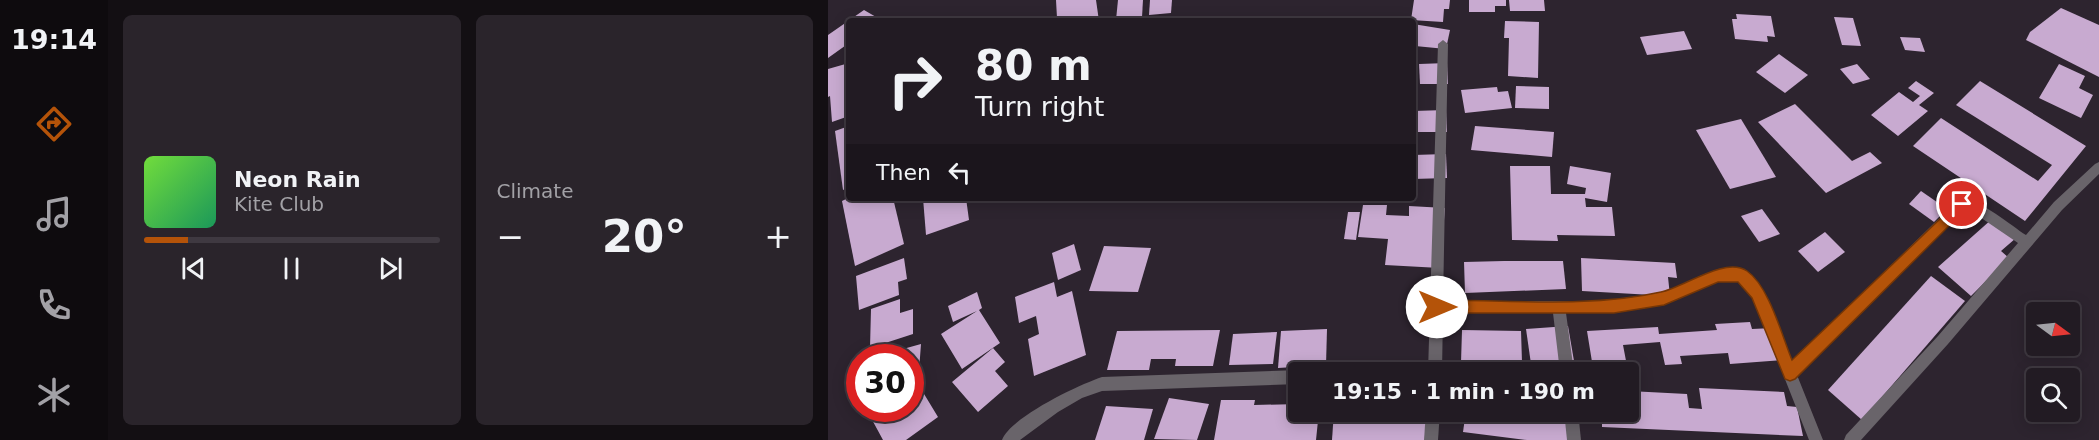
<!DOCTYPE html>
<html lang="en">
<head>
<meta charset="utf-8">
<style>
  :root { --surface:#221b23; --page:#2a242b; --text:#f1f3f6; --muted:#a2a1a6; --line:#3f3941; --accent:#b45309 }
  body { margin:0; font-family:"DejaVu Sans",sans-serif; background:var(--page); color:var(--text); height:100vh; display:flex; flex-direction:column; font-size:22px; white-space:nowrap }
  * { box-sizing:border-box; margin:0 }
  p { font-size:20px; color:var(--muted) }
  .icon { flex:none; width:33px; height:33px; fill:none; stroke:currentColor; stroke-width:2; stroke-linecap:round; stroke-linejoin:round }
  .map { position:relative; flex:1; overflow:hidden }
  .panel { display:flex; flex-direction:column; gap:15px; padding:15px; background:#130f13; width:720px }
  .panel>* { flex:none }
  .hud { position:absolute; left:18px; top:18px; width:570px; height:183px; border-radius:6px; box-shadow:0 3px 15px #0003,0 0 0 2px var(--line); background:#221b23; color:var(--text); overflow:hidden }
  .needle { width:39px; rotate:105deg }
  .fabs { position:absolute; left:1198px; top:302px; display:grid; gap:12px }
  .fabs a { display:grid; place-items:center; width:54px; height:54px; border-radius:6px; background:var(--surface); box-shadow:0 3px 15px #0003,0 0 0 2px var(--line); font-size:30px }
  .speed { position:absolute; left:18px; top:344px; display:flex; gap:12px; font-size:30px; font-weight:700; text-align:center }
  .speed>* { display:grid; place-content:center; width:78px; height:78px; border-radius:50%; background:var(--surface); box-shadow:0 3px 15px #0003,0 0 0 2px var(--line); line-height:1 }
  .speed .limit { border:9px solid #d22; background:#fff; color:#111 }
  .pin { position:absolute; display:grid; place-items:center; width:51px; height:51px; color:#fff; margin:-26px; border:3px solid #fff; border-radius:50%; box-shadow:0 2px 6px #0007 }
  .me { position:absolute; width:66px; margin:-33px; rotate:90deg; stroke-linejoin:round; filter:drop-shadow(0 0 4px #0008) }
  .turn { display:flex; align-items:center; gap:21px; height:126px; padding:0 30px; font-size:27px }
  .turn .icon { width:78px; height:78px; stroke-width:2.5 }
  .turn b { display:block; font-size:42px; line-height:51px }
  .then { display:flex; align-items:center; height:57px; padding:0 30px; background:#0003; gap:12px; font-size:22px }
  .big { font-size:45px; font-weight:700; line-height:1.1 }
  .panel .widget { flex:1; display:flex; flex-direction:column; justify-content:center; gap:9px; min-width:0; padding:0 21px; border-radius:9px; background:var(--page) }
  .song { display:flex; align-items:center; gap:18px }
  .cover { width:72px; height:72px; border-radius:9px; background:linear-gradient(135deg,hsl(100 70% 55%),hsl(150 70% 35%)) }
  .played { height:6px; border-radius:3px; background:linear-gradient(90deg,var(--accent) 15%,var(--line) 15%) }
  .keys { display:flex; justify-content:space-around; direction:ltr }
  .heat { display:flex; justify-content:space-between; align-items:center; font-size:33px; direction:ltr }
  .panel .tiles { flex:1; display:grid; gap:15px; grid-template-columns:repeat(2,1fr) }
  .trip { position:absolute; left:460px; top:362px; width:351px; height:60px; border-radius:6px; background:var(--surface); box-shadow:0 3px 15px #0003,0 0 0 2px var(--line); font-weight:700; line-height:60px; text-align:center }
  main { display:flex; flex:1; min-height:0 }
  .tab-bar { display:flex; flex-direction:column; width:108px; justify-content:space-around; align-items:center; background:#0e0b0e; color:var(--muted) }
  .tab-bar .icon { width:42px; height:42px }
  .tab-bar .current { color:var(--accent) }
  .tab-bar b { font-size:27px; color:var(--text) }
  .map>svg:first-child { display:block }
</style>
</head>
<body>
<main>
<nav class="tab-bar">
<b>19:14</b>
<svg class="icon current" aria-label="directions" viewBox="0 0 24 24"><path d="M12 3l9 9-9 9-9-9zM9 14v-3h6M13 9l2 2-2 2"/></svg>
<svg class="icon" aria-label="music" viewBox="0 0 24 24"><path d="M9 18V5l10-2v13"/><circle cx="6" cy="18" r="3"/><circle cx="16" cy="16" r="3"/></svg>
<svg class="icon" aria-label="phone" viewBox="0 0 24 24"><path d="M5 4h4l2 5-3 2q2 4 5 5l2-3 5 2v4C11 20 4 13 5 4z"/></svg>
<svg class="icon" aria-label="climate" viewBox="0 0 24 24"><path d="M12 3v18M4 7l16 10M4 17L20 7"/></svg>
</nav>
<section class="panel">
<div class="tiles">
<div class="widget">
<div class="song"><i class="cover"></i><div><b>Neon Rain</b><p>Kite Club</p></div></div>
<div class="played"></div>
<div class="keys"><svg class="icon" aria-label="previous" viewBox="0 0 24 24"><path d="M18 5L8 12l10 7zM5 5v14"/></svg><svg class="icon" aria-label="pause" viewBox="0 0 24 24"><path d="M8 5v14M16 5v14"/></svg><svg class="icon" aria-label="next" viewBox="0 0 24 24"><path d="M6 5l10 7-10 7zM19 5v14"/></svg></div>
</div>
<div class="widget"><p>Climate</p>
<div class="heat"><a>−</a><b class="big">20°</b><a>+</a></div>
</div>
</div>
</section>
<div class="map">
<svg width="1271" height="440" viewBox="0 0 1271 440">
  <rect width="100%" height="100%" fill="#2d242f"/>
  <!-- building -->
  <g fill="#c8aad0">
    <path d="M228,0H268L271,21H218L229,18Z"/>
    <path d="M290,0H315L314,17L288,20Z"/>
    <path d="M322,0H344L343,13L321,15Z"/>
    <path d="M586,0H622L621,9H616L615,22L583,20Z"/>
    <path d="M641,0H678V6H667V12H641Z"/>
    <path d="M681,0H716L717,11H682Z"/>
    <path d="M1233,8L1271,25V77L1198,40L1202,32Z"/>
    <path d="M36,10L55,21H21V43L0,58V35Z"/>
    <path d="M908,14L943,16L947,37L939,36L940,42L907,39L904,19H909Z"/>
    <path d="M1006,17L1025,18L1033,46L1014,45Z"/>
    <path d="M677,21L711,22L710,78L680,76L681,38H676Z"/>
    <path d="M585,24L622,30L618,49L587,46Z"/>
    <path d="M856,31L864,49L819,55L812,37Z"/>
    <path d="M1072,37L1092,38L1097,52L1077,50Z"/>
    <path d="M951,54L980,75L957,93L928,72Z"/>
    <path d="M21,63V116L4,122L2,96L0,97V69Z"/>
    <path d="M619,63L620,84H592L591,64Z"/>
    <path d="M1029,64L1042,79L1025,84L1012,69Z"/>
    <path d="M1231,64L1257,76L1251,88L1265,95L1253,118L1211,98Z"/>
    <path d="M1088,81L1106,93L1091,105L1100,111L1070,136L1043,115L1071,92L1085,102L1092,96L1080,88Z"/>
    <path d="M1152,81L1258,146L1197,221L1085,146L1113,118L1210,181L1224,165L1128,105Z"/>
    <path d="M688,86L721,87V109L687,108Z"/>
    <path d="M669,87L670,92L680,91L684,108L637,113L633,90Z"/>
    <path d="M967,104L1024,161L1042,152L1054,163L998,193L930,122Z"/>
    <path d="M618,110L619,132H585V111Z"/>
    <path d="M913,119L948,177L902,189L868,130Z"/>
    <path d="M21,126V187L15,190L7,131Z"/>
    <path d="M647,126L726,132L724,157L643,150Z"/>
    <path d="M618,154L619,178L585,179V155Z"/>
    <path d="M682,166H722L723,194H757L758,188L739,184L742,166L783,173L779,202L757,198L758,207H784L787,236L729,235L730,241L684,240Z"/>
    <path d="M1093,191L1119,209L1106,222L1081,204Z"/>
    <path d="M20,198H65L76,244L27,266L14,201Z"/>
    <path d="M95,198H138L141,220L98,235Z"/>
    <path d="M535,205H559L558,215L581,216V206L617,208L612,268L557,265L560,239L530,237Z"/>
    <path d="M934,209L952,234L931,242L913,216Z"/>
    <path d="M520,212H532L528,240L516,239Z"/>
    <path d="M1164,219L1188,238L1173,251L1181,258L1143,296L1110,267Z"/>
    <path d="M997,232L1017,252L990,272L970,251Z"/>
    <path d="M246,244L253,270L230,280L224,253Z"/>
    <path d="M276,246L323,248L310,292L261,291Z"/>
    <path d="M76,258L79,279L70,282L71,295L31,310L28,276Z"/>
    <path d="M753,258L847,263L849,278L840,277L842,296L754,291Z"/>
    <path d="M676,261H735L738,289L637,293L636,262Z"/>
    <path d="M1103,276L1137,301L1034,420L1000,390Z"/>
    <path d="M226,282L229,297L244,291L258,355L206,376L200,339L211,334L208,316L191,323L187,297Z"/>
    <path d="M149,292L154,308L151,310L172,343L134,369L113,334L149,311L125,322L120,306Z"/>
    <path d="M72,299V313L85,309V334L42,348L43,309Z"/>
    <path d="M922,322L924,329L945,328L955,360L902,364L900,353L852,356L854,364L837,365L832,342L795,345L799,366L765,368L759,331L830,327L831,334L889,330L887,324Z"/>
    <path d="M740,326L746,361L703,364L698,329Z"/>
    <path d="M499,329L498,365L450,368L453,331Z"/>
    <path d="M392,330L385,366H347L348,359H323L321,370H279L289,331Z"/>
    <path d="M634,330L693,331L694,362H633Z"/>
    <path d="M449,332L445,364L401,365L405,334Z"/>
    <path d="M93,344L90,384L110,417L78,440H55L42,416L54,408H82V357H57V354Z"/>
    <path d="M165,348L177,362L167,371L180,386L150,412L124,382Z"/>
    <path d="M871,388L956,392L959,406L969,407L975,436L774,427V411H801V391L859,394L861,408L874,409Z"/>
    <path d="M341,398L381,404L369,440L326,439Z"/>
    <path d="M393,400H427L426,405L471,404V411H491L488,440H386Z"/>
    <path d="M278,406L325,409L316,440H267Z"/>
    <path d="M506,411H605L604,440H504Z"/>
    <path d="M638,411H750L749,440H699L635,432Z"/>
  </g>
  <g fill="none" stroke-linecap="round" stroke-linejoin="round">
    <!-- minor -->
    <g fill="#69646a" fill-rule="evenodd">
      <path d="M615,40L620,44L615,301H786L835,293L889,270H914L918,272L935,290L964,362L1130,200C1148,195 1182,225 1198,235L1226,202L1267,164L1271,162V174L1234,210L1120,344L1033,440H1016L1018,435L1110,336L1190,243L1146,213L1136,210L969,375L995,440H981L925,298L911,282H890L836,305L786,313H738L746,372H732L725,313H615L614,372H600L610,44Z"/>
      <path d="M471,370L475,372H471V384L274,391L254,398L230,412L192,440H174C183,417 250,385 274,377Z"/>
      <path d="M598,411H612L610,440H596Z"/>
      <path d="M736,411H750L753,440H739Z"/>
    </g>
  </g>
  <!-- route -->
  <path fill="#b45309" stroke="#753606" stroke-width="1.5" d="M1134,198L1139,200V208L967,379L962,381L957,379L924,298L910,282H890L836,305L786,313H609L602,307L609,300C683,300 761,308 833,292C855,288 897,256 919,271C941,286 954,336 964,360Z"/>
</svg>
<div class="fabs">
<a><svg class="needle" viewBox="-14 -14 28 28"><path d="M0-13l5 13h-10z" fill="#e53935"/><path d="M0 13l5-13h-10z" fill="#a2a1a6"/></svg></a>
<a><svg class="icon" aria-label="search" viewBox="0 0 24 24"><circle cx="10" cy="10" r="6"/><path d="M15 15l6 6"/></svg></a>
</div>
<div class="speed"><div class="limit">30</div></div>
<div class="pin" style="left:1134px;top:204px;background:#d93025"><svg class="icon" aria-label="arrive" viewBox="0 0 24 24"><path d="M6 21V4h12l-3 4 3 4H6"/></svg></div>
<svg class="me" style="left:609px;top:307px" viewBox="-20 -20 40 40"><circle r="19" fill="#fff"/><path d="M0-13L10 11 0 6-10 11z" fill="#b45309"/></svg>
<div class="trip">19:15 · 1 min · 190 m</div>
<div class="hud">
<div class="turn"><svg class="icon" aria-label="right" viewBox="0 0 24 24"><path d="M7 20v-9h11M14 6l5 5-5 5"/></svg><div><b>80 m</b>Turn right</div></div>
<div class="then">Then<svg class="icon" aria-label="left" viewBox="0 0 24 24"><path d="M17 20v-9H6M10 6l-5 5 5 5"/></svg></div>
</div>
</div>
</main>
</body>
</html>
